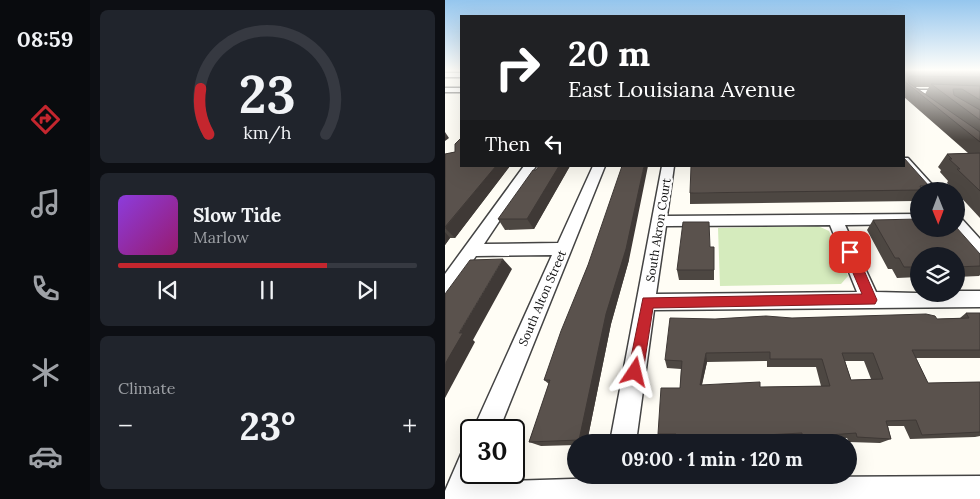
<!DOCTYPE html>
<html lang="en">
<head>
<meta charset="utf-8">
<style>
  :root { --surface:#171b24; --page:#20242c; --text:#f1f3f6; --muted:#9ea1a6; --line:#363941; --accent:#c4262e }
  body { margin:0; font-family:Lora,serif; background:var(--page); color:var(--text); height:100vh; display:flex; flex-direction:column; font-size:19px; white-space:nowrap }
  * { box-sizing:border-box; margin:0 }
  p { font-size:16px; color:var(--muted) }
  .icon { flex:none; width:28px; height:28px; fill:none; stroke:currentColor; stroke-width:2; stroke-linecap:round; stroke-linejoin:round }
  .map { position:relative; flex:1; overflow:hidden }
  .sheet { display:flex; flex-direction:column; gap:10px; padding:10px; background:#0d0f14; width:355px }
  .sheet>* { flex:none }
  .banner { position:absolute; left:15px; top:15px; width:445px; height:152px; border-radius:0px; box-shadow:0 5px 20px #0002; background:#202124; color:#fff; overflow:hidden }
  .needle { width:32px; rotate:179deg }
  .controls { position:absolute; left:465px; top:182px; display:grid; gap:10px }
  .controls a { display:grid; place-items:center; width:55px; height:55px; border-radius:50%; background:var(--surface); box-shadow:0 5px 20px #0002; font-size:25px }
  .speed { position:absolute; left:15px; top:419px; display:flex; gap:10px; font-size:25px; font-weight:700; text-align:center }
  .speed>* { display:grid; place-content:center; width:65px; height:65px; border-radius:50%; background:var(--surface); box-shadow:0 5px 20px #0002; line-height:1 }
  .speed .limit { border:2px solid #111; border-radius:8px; background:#fff; color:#111 }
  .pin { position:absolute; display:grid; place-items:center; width:42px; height:42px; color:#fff; margin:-21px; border-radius:10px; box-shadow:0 2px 8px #0006 }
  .me { position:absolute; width:55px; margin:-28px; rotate:10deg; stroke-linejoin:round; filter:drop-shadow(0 0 4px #0008) }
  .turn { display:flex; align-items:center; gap:18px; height:105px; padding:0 25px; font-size:22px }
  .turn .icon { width:65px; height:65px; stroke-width:2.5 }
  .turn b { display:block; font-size:35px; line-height:42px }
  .then { display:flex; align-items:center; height:48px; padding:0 25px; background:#0003; gap:10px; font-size:19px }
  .big { font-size:38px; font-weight:700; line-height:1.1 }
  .sheet .tile { flex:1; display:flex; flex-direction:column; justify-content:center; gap:8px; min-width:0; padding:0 18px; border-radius:8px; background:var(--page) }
  .sheet .dial { align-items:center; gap:0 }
  .dial svg { height:130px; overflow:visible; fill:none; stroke:var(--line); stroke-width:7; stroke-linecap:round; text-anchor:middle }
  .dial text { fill:var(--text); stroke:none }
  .song { display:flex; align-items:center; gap:15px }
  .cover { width:60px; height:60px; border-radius:8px; background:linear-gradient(135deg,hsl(270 70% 55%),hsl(320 70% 35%)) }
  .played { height:5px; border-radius:2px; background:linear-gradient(90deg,var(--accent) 70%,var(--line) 70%) }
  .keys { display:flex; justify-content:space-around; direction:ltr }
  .heat { display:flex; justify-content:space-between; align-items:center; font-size:28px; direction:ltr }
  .trip { position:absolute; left:122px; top:434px; width:290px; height:50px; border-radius:25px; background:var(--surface); box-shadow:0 5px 20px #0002; font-weight:700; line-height:50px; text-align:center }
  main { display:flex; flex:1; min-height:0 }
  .dock { display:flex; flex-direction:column; width:90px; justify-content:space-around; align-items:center; background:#090b0e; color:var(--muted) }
  .dock .icon { width:35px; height:35px }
  .dock .active { color:var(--accent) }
  .dock b { font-size:22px; color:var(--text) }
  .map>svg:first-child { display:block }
</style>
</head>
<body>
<main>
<nav class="dock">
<b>08:59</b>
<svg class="icon active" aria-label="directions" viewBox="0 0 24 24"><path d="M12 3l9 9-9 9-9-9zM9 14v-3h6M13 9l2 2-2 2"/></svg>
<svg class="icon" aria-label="music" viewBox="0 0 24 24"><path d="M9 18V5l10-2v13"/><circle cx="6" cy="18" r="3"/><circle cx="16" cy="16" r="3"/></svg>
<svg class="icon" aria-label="phone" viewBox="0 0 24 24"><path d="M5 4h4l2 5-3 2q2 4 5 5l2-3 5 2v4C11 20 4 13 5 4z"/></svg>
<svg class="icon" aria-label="climate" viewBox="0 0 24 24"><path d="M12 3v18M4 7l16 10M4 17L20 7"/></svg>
<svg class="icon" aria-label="car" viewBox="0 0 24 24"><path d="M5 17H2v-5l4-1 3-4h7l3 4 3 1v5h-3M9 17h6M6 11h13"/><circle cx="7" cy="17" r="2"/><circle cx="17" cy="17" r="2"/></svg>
</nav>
<section class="sheet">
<div class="tile dial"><svg viewBox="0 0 100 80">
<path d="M14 69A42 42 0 1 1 86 69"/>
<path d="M14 69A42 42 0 0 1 9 41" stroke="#c4262e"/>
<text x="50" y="56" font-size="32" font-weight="700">23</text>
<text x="50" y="72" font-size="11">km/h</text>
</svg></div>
<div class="tile">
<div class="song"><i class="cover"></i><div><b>Slow Tide</b><p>Marlow</p></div></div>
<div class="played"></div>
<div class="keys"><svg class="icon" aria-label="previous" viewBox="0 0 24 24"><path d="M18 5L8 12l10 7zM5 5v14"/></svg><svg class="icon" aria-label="pause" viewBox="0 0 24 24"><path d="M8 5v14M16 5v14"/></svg><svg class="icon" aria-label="next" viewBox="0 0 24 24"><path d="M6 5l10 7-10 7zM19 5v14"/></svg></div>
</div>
<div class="tile"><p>Climate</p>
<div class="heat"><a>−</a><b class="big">23°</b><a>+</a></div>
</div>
</section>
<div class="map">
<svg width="535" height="499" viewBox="0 0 535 499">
  <rect width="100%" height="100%" fill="#fffdf5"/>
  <!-- green -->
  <path fill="#d5ebbd" d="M373,226L384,231L403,276L396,284L275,286L273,228Z"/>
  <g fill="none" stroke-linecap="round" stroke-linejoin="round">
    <!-- minor casing -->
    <g stroke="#444" stroke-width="3">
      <g id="minor">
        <rect x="0" y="73" width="16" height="4"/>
        <rect x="0" y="88" width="16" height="4"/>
        <path d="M459,88L475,90H535V96H475L459,92Z"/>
        <path d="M459,158H463L493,191H479L457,166Z"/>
        <path d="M79,166H91L39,244L113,243L148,166H160L54,430H28L107,255L31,256L6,293L0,296V274Z"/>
        <path d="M217,166H229L222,216L474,214V224L400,225L431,292L511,294V291H535V307L209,310L191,442H165ZM385,225L412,292L211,294L221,226Z"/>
        <path d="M511,217L516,218L535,239V256L529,254L508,229H511Z"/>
        <path d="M26,451V472H36L32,482L159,478V475H187L186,478L535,476V499H0V491L16,454Z"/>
      </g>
    </g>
    <!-- minor -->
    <use href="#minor" fill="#fff" fill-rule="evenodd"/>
  </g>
  <!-- wall -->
  <g fill="#4d4742" fill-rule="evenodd">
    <path d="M459,70H535V218L511,192V191H510L502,183L503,181L495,172L496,170L493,167L502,154L523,153L459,97ZM470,87H484L480,94Z"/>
    <path d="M10,152L16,166H65L10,238H5L0,245V154Z"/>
    <path d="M94,166H125L89,229L60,230L53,219Z"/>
    <path d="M484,186L481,191H474V197H472L470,201L245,204V193Z"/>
    <path d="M428,220L535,254V275L534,276L511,277V256H474V277L452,278L447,269H443L422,230Z"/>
    <path d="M265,247H269V280H234L232,270Z"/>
    <path d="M184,260L166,324L142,442H131V445L96,446L84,442L104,384L99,380L143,265Z"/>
    <path d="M521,313H535V358H471L483,383L535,382V436L530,437L465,439L459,426H443L446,439L435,443L404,442L402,438L352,441L351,438L321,440L320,442H231V439H216L213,434L235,388L236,369L222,368L220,360L270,319L347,318L492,319L515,318ZM322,361V367H371L376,386L315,387L257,385L262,362ZM400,361H419L426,379L406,380Z"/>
  </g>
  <!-- shaded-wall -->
  <g fill="#3f3936">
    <path d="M0,132L4,138L0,141Z"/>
    <path d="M51,166H65L10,238L0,228Z"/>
    <path d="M114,166H125L89,229L82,219Z"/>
    <path d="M199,166H203L184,260L166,324L142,442H139L134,440L161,314Z"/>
    <path d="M0,232L5,238L0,245Z"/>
    <path d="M58,259L67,269L28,340L30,342L0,398V364L14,333Z"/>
    <path d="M261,353L262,362L255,392V385Z"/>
  </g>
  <!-- building -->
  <g fill="#5a524d" stroke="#3f3936" fill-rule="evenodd">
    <path d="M459,70H535V77L465,76L463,78L464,83L535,132V142L459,81Z"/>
    <path d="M486,84L535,86V100L517,89H508L509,95L535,110V120Z"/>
    <path d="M16,138V166H51L0,227V154L10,152V144Z"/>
    <path d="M535,153V191L512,169H515L504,159H507L502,154Z"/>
    <path d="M459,158L484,186H475L477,190L245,193L246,166H459Z"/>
    <path d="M94,166H114L82,219H53L88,170H91Z"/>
    <path d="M177,166H199L181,249L161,314L134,440L84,442L105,380H99L116,331L143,265Z"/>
    <path d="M474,219V229H511V227L535,254V266L511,267V256H474V267H459L454,258H450L428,220Z"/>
    <path d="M238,222H264L265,247H269V270H232Z"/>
    <path d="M58,259L14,333H18L0,364V294L25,260Z"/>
    <path d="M521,313H535V350H467L483,383L535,382V432L477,435L471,420L441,421L446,439L412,437L411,433L357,437V433L320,435L321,441L302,442V439L287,440V437L260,438V441H230L231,434H213L216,388H235L237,361L220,360L225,318L270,319L321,316L347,318L481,314L490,316L492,319L524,318ZM325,352V359H377L385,386L315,387V382L255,385L261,353ZM397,353H428L438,379L406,380Z"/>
  </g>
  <!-- sky -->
  <linearGradient id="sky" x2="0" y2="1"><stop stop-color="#95c6ee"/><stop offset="0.5" stop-color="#fffefa"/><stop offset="1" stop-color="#fffefa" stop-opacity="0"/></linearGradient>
  <rect width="535" height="140" fill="url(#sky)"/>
  <!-- route -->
  <path fill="#c4262e" stroke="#7f191e" d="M405,248L411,252L432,300L430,304L208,308L198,372L196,378L190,380L185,378L183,372L198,298L417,294L399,252Z"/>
  <g text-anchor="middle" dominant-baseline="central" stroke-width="5" stroke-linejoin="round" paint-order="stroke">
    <!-- street labels -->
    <g font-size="12" fill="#111" stroke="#fff">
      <text transform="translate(213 230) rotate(-81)">South Akron Court</text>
      <text transform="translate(97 298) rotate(-67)">South Alton Street</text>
    </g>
  </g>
</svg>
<div class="controls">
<a><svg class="needle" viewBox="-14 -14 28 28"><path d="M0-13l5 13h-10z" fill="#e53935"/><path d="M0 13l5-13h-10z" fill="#9ea1a6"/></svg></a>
<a><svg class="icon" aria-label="layers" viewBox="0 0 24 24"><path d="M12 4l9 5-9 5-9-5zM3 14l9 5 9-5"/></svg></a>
</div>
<div class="speed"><div class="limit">30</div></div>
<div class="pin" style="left:405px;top:252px;background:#d93025"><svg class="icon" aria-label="arrive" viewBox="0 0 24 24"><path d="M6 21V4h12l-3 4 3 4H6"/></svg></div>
<svg class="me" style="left:190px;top:372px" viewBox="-20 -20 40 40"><path d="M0-17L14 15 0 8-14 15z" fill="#c4262e" stroke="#fff" stroke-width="4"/></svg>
<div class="trip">09:00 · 1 min · 120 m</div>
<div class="banner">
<div class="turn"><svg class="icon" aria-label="right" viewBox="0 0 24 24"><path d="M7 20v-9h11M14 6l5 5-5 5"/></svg><div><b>20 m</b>East Louisiana Avenue</div></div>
<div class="then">Then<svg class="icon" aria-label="left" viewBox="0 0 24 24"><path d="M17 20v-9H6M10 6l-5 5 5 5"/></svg></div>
</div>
</div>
</main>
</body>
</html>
